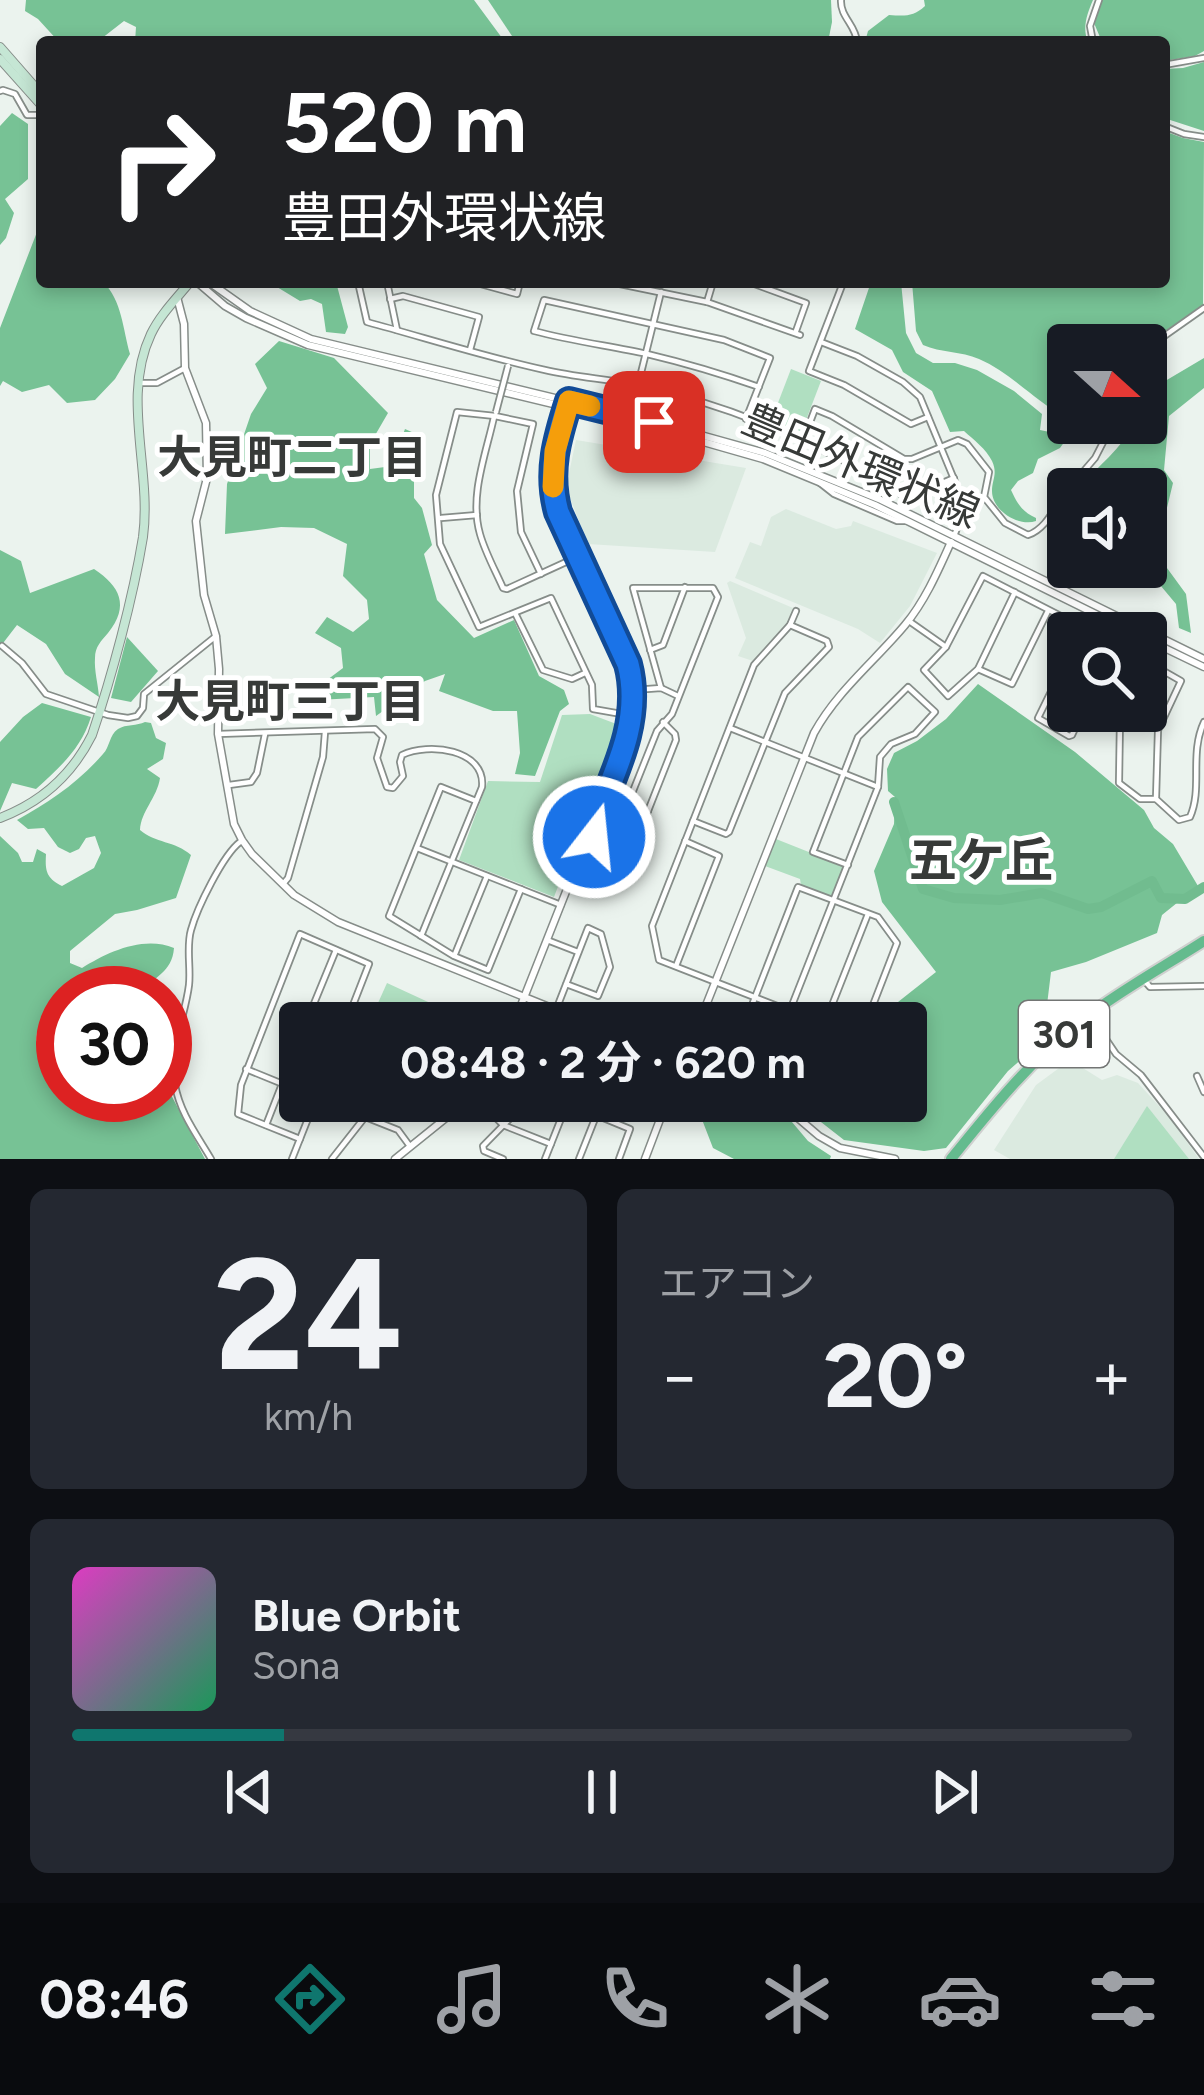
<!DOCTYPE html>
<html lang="ja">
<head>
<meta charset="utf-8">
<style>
  :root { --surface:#171b24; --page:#242831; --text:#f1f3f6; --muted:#9ea1a6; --line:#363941; --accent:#0f766e }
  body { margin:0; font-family:Figtree,"Noto Sans JP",sans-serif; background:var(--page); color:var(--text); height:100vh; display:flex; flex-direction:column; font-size:45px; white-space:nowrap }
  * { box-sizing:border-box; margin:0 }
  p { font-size:39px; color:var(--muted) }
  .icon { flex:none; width:66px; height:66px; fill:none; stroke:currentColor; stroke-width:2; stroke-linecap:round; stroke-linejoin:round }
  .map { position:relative; height:1159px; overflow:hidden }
  .panel { display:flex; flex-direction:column; gap:30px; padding:30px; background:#0d0f14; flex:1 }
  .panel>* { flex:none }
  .guide { position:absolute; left:36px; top:36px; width:1134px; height:252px; border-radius:12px; box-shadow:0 6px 18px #0003; background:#202124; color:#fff; overflow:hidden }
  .needle { width:78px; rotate:111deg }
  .fabs { position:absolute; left:1047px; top:324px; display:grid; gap:24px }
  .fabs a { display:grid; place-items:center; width:120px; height:120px; border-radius:12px; background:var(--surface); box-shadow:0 6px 18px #0003; font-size:60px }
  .speed { position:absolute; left:36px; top:966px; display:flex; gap:24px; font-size:60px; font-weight:700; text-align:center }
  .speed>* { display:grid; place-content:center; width:156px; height:156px; border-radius:50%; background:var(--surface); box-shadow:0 6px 18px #0003; line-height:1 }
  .speed .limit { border:18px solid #d22; background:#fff; color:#111 }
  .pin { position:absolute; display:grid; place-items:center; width:102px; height:102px; color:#fff; margin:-51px; border-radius:24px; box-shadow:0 6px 18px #0006 }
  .me { position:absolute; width:132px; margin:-66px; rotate:16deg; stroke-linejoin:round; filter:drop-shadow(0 0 9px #0008) }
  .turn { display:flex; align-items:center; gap:42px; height:252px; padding:0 48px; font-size:54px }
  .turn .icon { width:156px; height:156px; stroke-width:2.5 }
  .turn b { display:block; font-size:84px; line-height:102px }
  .big { font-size:90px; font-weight:700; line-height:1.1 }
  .panel .card { flex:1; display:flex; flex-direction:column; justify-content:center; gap:18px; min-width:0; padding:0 42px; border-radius:18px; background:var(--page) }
  .panel .dial { align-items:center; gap:0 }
  .dial b { font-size:156px; line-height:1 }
  .song { display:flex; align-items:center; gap:36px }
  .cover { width:144px; height:144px; border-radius:18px; background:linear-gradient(135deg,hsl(310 70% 55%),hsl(150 70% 35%)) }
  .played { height:12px; border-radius:6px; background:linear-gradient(90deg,var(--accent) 20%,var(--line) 20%) }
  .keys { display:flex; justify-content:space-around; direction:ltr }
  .heat { display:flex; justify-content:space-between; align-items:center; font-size:66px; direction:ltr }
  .panel .tiles { flex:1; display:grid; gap:30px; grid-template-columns:1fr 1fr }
  .card:last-child { grid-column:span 2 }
  .trip { position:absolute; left:279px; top:1002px; width:648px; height:120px; border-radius:12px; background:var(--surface); box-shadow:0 6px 18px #0003; font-weight:700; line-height:120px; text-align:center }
  .tab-bar { display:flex; height:192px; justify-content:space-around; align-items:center; background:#090b0e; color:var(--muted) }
  .tab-bar .icon { width:84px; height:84px }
  .tab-bar .active { color:var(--accent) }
  .tab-bar b { font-size:54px; color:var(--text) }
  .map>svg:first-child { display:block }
</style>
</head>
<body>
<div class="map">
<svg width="1204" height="1159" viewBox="0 0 1204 1159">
  <rect width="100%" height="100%" fill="#ebf3ee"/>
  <!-- built -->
  <g fill="#dbeae0">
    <path d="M576,440L746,468L715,552L588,544L570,498L568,478Z"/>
    <path d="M786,509L836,529L851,526L853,521L937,553L910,606L880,643L858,629L735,578L750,542L761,546L771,517Z"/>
    <path d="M730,581L793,608L786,626L753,661L738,656L746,638L727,583Z"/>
    <path d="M1070,1060L1102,1080L1117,1075L1138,1083L1170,1118L1199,1159H1010L994,1150L1036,1085Z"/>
  </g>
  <!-- green -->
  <g fill="#b0dfc1">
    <path d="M791,369L821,381L801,433L771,421Z"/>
    <path d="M590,714L619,725L554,897L459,860L488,781L540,782L562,715Z"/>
    <path d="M776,839L844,866L832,897L801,885L800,879L765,866Z"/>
    <path d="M387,983L452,1013L448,1023H369Z"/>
    <path d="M1147,1106L1189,1159H1114Z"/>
  </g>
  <!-- forest -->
  <g fill="#77c295">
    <path d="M26,0H474L505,42H135L136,27L124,21L97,42H59L38,19L25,11Z"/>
    <path d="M488,0H831L832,22L828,42H516Z"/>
    <path d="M924,0H1093C1087,14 1082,28 1088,42H865L868,31L889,15C905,16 913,17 925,6Z"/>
    <path d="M1102,0H1204V51L1195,56L1164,61V42H1102L1094,23Z"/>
    <path d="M1204,62V131L1164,118V69L1183,68Z"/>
    <path d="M12,113L28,124V179L5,199L14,213L6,238L0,245V126Z"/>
    <path d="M1164,131L1183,138L1204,142L1203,305L1145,345H1068V418C1036,403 1012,373 979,359C961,351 941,353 923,345L916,331L912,282H1164Z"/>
    <path d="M42,219V282H103C122,300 123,330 130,354L115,379L95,400L67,403L49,385L22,392L3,381L0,386V328Z"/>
    <path d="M278,282H336L348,327L345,334L326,332L322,304L311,299L300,301L277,287Z"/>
    <path d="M871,282H901L906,333L916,353L933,363H955L977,370L1014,391L1042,414L1040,430L1064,435L1065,441L1060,448L1038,459L1033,473L1018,481L1011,490C1017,503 1022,512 1036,518V521C1019,527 992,511 992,491C992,479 998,474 992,461C986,449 974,440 964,431L950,432L932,391L903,372L892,350L855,329Z"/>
    <path d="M279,341L334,358L388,413L370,444V469L385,467L395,455L405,429L414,433V498L422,508L432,545L424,554L437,600L474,638L514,620L539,676L564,690L569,704L560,711L535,776L515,774L520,753L517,711H493L439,691L445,674L425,681L376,716L374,697L299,701L343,668L341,648L315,633L327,617L353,632L369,619L367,600L343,576L347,544L314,528L281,527L225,534L227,484L251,414L267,388L255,364Z"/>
    <path d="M1204,358V388L1169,416L1164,470L1173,483L1156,553L1186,594L1191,633L1179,628L1176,604L1145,567L1146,489H1078C1098,466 1121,449 1135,423H1146V403L1155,387Z"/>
    <path d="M0,550L21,561L30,593L94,569C120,586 130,606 108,633C101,641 95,647 95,658C94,670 98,684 99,697L65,674L46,644L17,625L0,647Z"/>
    <path d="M127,637L158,671L131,702L111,698Z"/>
    <path d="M978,684L1075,752L1144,810L1154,828L1173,844L1198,886L1162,915L1157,933L1086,962L1051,972L1046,1013L1057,1028L1008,1071L946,1148L924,1151L844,1140L794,1101H906V1023H876L879,1017L936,972L882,902L874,871L894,824L895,797L888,791L887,769L894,753L917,741L946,719Z"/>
    <path d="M42,703L91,717C81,749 60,767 36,789L12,783L0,811V742L23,717Z"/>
    <path d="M145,722L151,723L156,738L166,743L163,759L147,769L160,778C157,798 141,811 140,830C155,843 175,841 191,855L176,898L137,910L115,914L70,951V963L82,968C107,952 144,935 174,948C172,973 154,976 140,993H63V1028L37,1032L36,1041L63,1049V1095H165V1033L170,1034L169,1091L205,1159H0V836L18,853L22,862H33L37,849L46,854C45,871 46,878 62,886L94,868L101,853L95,836L86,838L79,849L70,853L58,847L44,828L28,829L17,820C48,803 79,782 103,754C110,747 109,735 118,729C126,724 137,726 145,722Z"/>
    <path d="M709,1101H770L781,1109L808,1141L831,1156L830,1159H734L713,1148L701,1117Z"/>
  </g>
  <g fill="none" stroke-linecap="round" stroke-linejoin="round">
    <!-- river -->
    <path stroke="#71bc8f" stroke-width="10" d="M894,802L923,889L954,898L1000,900L1042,893L1088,909L1101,907L1152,881L1161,898L1185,899L1204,887"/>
    <!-- minor casing -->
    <g stroke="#868d89" stroke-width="8">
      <g id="minor">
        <path d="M841,0C840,17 856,25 857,42"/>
        <path d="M1093,42L1090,26L1099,0"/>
        <path d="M1164,65L1204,58"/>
        <path d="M0,91L3,90L15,94L27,115H38L42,112"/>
        <path d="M1164,126L1184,134L1204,137"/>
        <path d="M358,282L367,322C426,338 485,357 545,370C575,377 606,379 636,385C729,404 829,447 907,498L954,478"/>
        <path d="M387,282L397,330"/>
        <path d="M473,282L517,294L520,282"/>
        <path d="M610,282L707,302L800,335"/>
        <path d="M749,282L806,303L796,331"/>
        <path d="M840,282L843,283L809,371L844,385L911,424L928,417"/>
        <path d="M390,299L403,296L479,317L470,350"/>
        <path d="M707,302L713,282"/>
        <path d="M821,342L857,356L903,382L920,397L963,501L962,516L954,536"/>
        <path d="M1146,349L1204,308"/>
        <path d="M140,383H157L185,368"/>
        <path d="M638,385L661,292"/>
        <path d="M494,417C486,454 469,496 480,534C485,552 495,570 503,588L507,589L577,557"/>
        <path d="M746,419L770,358L724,340L544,300L534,331C572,341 610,346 647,354C685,363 722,374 759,387"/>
        <path d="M804,438L815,409L832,416L904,459H912L958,440L967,444L989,472L984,497L1005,523L1028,535C1048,528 1055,505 1068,489"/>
        <path d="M820,483L834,494L897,521H907"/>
        <path d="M1070,487L1095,458L1113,423"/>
        <path d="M441,518L477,515"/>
        <path d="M541,574L521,532L517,491L533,424L495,416L457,412L436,495L440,544L479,627L551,598L592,685L593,709L633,716"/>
        <path d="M1015,592L978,669L948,696L924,670L946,647L983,576L1094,633"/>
        <path d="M796,611L790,625L754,665L652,926L659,960L821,1023"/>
        <path d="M515,613L543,670L572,679L585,673"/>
        <path d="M909,621L946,647"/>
        <path d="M2,646L22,663L46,694L108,715L128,718L137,716L143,708L144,694L216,636"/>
        <path d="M650,650L663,645L685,587"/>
        <path d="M1068,657L1038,718L1069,736L1072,735L1083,711"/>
        <path d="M1146,661L1181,681L1158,730L1156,799L1179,820L1190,817C1203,788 1189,754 1204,722"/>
        <path d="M978,669L1012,684L1048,611"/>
        <path d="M634,690L661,688L678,696"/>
        <path d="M1125,711L1120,720L1119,783L1140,799H1156"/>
        <path d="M730,728L878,787"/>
        <path d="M218,734L375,729L383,737L377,758L387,787L393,788L403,776L400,762L402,755C428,742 486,749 482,787L421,936"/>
        <path d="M229,785L251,782L257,773L265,734"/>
        <path d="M476,801L441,787L389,916L454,956L488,970L521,889"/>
        <path d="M648,811L630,804L629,801L657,731L672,714L718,597L713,588H633L661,688"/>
        <path d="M693,821L726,834L729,832L785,693L829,647L827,641L790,625"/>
        <path d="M591,836L621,848L627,847L648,811L676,740L675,734L663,722"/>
        <path d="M417,848L561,905"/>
        <path d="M579,860L600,871L604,889"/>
        <path d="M283,884L288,878L323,757L325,732"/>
        <path d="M547,940L578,952"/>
        <path d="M455,954L487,876"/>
        <path d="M676,966L719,856L685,841"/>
        <path d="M1143,979L1150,987L1204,986"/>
        <path d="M556,1010L588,928L601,934L610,967L598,996L566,984"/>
        <path d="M1091,1017L1116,1054L1141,1075L1204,1157"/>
        <path d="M306,1023L336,950"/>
        <path d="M745,1023L798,887L878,917L897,943L866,1023"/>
        <path d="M785,1023L878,787L880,757L891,744L915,734L935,712L908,687L858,737L813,852L848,865"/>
        <path d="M825,1023L868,914"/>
        <path d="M246,1069L300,1091"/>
        <path d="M1197,1076L1204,1092"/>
        <path d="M325,1101L398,1130L409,1145"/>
        <path d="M479,1101L503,1125L551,1144"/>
        <path d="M641,1101L639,1106L662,1115"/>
        <path d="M596,1115L630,1129L619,1159"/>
        <path d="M266,1125L300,1038"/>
        <path d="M300,1139L238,1114L241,1085L300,934L369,964L346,1023"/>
        <path d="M211,1159C197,1135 180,1113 175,1085C168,1051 185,1018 189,985C191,967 186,947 191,930C197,908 223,855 240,842"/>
        <path d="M292,1159L315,1101"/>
        <path d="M332,1159L365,1117"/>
        <path d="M503,1159L484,1151L483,1146L527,1101"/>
        <path d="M545,1159L568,1101"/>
        <path d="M579,1159L602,1101"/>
      </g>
    </g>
    <!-- tertiary casing -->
    <g stroke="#868d89" stroke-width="9">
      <g id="tertiary">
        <path d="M197,282L225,306L246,318L308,345L665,431L763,459L875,505L1134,633"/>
        <path d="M209,282L250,311L311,339L654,422L765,453L881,500L1204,659"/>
        <path d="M177,297L184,324L185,368L206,423L207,478L196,521L204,595L216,636L219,669L218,734L234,824L242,840L252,854L294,895L338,922L589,1023"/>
        <path d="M1146,639L1204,667"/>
        <path d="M514,1023L628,735C634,710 635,689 628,664L562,520C546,480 557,447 567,407"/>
        <path d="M699,1023L814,733C837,691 875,661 905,625C925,601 938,571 951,542"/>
        <path d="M778,1101L819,1136L840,1148L895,1159"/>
        <path d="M395,1159L467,1101"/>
        <path d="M645,1159L667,1101"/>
      </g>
    </g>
    <!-- secondary casing -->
    <g stroke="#868d89" stroke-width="10">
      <g id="secondary">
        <path d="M0,47L42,95"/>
        <path d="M0,59L42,106"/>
        <path d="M0,818C42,802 72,775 92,735C112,676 133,598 143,537C152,470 121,397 151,334C160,315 176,299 190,282"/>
      </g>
    </g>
    <!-- trunk casing -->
    <g stroke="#cfd0cf" stroke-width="14">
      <path id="trunk" d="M951,1159C992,1108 1033,1057 1086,1017C1123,989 1165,966 1204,941"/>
    </g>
    <!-- minor -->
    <use href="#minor" stroke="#fff" stroke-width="4.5"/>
    <!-- tertiary -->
    <use href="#tertiary" stroke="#fff" stroke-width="6"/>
    <!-- secondary -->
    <use href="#secondary" stroke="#c5e6d4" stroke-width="8"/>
    <!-- trunk -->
    <use href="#trunk" stroke="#64bb8e" stroke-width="10"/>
    <!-- minor-bridge casing -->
    <g stroke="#868d89" stroke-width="8" stroke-linecap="butt">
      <path id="minor-bridge" d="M496,412L508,366"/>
    </g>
    <!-- minor-bridge -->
    <use href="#minor-bridge" stroke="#fff" stroke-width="4.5"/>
  </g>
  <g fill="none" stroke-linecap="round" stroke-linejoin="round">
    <!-- route casing -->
    <g stroke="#114b97" stroke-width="30">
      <path id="route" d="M594,837L589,836C610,781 644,724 628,664L558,512C547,472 557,438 569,401L654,422"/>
    </g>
    <!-- route -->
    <use href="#route" stroke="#1a73e8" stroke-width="21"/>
    <!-- slow -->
    <path stroke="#f59e0b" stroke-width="21" d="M553,487L555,451L569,401L590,406"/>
  </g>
  <g text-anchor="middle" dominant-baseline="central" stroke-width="10" stroke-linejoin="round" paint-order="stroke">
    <!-- shield labels -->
    <rect fill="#fff" stroke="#737574" stroke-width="3" x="1019" y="1001" width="90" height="66" rx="9"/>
    <g font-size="39" font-weight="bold" fill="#373a38">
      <text x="1064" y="1034">301</text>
    </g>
    <!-- street labels -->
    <g font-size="42" fill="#373a38" stroke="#fff">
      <text transform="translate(861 466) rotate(23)">豊田外環状線</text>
    </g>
    <!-- neighbourhood labels -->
    <g font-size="45" font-weight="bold" fill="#373a38" stroke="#fff">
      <text x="292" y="457">大見町二丁目</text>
      <text x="290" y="701">大見町三丁目</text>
    </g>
    <!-- quarter labels -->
    <g font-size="48" font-weight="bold" fill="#373a38" stroke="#fff">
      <text x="981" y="860">五ケ丘</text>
    </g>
  </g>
</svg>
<div class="fabs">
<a><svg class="needle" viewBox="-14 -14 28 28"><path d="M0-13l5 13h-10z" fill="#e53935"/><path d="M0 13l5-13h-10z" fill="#9ea1a6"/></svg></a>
<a><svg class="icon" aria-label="sound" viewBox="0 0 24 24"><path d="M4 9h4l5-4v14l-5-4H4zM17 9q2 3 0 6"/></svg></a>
<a><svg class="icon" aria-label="search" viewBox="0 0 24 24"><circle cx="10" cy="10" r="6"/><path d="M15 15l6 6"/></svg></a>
</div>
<div class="speed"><div class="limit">30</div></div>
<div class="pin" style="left:654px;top:422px;background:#d93025"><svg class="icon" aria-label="arrive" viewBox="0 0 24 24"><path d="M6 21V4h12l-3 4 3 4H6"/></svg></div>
<svg class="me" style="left:594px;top:837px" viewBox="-20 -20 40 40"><circle r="17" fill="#1a73e8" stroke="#fff" stroke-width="3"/><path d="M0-11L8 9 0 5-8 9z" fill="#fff"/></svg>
<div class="trip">08:48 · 2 分 · 620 m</div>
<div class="guide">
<div class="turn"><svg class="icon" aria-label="right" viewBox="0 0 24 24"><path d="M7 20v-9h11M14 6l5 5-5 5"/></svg><div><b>520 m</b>豊田外環状線</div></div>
</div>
</div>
<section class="panel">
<div class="tiles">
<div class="card dial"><b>24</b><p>km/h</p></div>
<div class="card"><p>エアコン</p>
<div class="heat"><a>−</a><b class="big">20°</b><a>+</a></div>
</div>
<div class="card">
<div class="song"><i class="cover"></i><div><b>Blue Orbit</b><p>Sona</p></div></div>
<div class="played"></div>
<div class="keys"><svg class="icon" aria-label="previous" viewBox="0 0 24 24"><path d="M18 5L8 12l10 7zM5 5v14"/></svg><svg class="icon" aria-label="pause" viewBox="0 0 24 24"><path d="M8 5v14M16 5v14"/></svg><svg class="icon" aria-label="next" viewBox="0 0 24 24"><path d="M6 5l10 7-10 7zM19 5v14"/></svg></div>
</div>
</div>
</section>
<nav class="tab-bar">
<b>08:46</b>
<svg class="icon active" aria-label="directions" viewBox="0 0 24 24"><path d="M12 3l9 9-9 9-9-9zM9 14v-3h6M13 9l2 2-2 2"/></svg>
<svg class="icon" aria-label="music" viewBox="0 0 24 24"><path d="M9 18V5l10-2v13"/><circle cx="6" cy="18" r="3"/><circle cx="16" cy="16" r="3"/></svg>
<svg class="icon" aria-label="phone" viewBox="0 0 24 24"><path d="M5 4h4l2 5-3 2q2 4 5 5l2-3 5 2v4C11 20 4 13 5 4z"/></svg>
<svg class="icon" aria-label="climate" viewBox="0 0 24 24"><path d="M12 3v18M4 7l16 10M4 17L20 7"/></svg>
<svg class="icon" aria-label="car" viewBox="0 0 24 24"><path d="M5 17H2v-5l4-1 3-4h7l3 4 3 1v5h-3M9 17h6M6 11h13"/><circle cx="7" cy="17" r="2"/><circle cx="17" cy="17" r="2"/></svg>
<svg class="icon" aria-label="filters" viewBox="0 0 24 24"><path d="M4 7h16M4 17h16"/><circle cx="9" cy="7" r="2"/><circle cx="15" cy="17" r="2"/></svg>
</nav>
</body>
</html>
